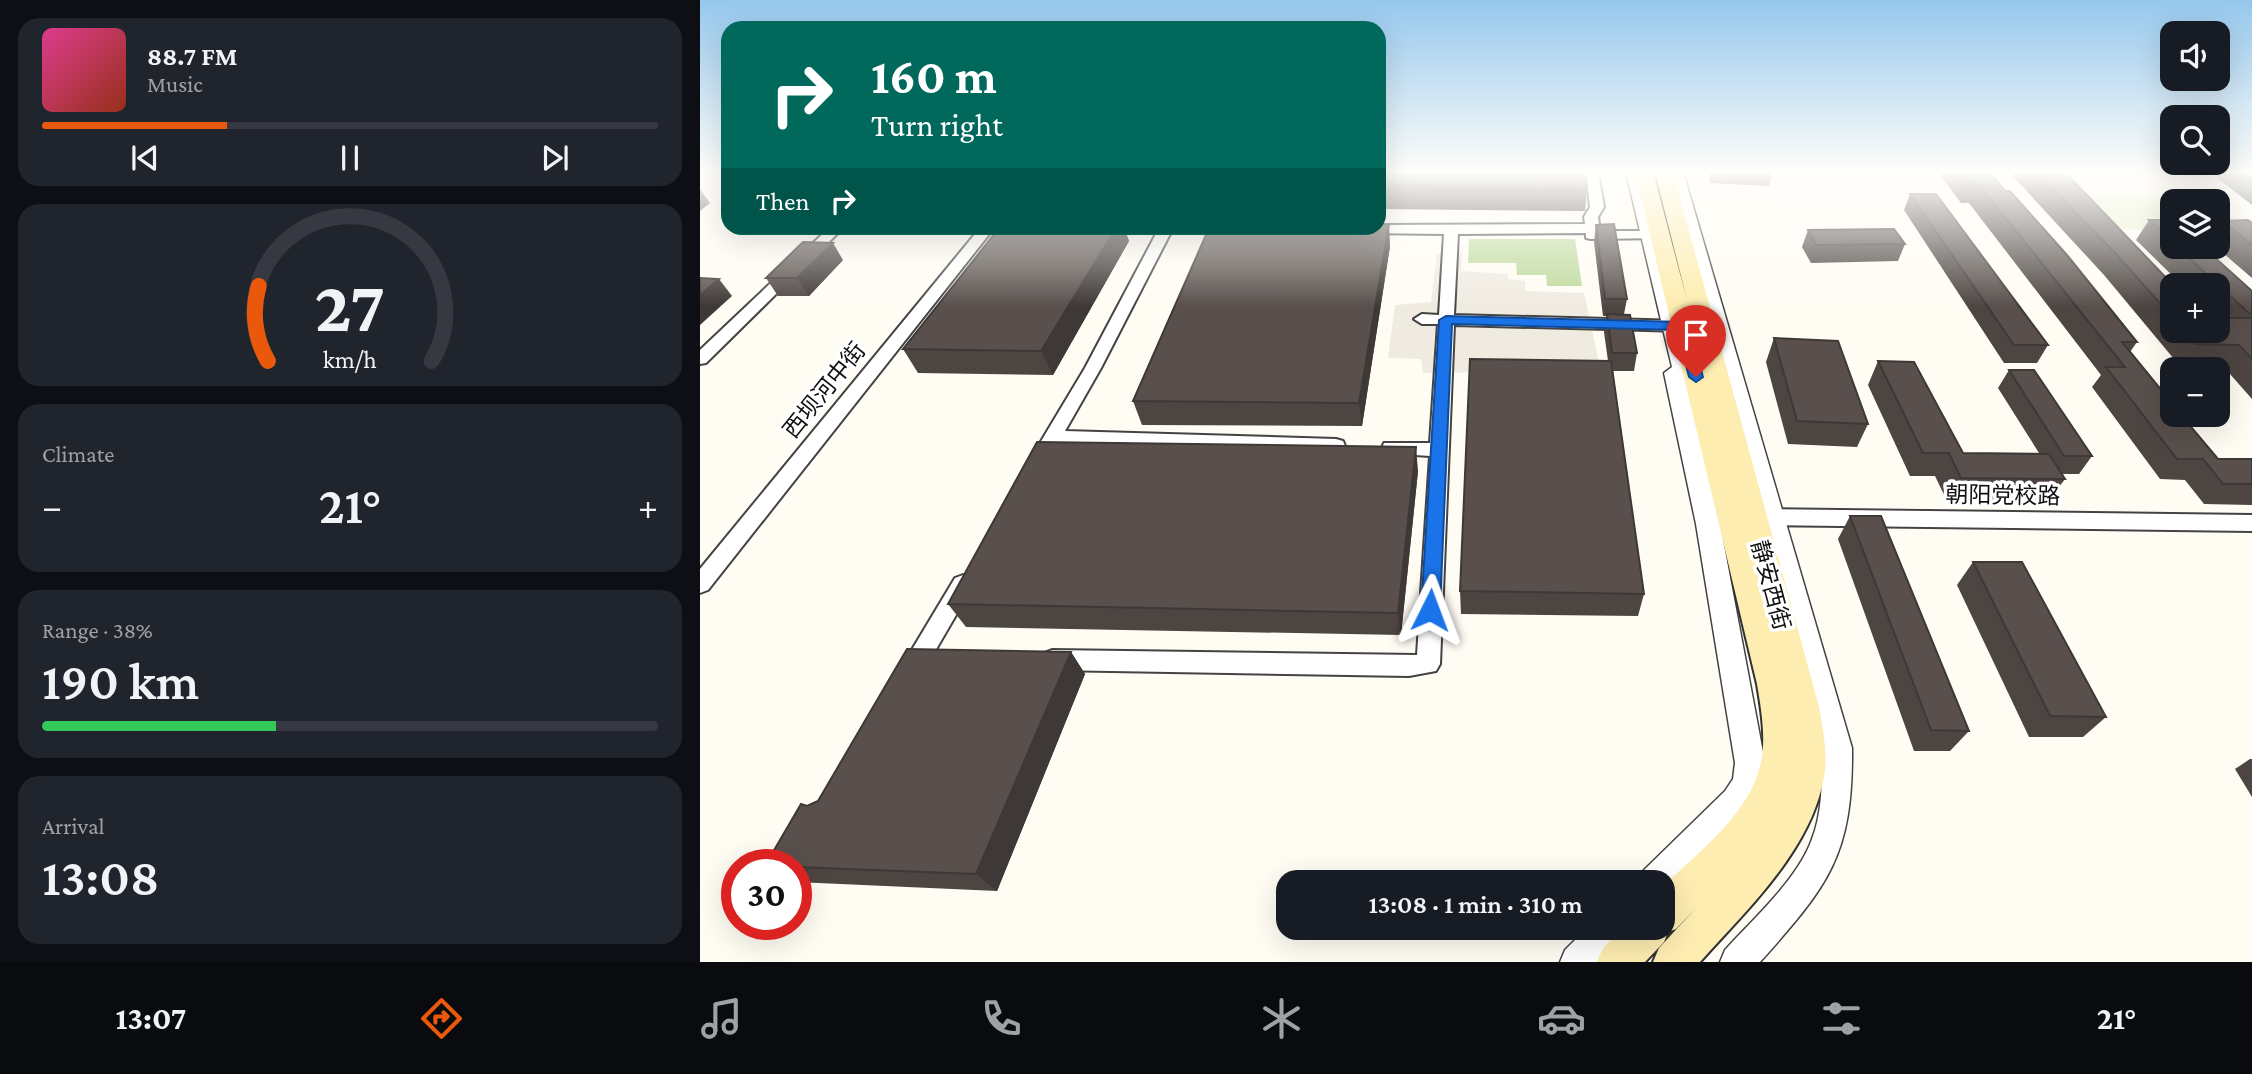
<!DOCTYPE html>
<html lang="en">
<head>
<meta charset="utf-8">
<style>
  :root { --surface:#171b24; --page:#20242c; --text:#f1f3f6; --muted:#9ea1a6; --line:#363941; --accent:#ea580c }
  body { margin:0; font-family:"Crimson Pro","Noto Sans SC",serif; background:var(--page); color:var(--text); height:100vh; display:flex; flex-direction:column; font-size:26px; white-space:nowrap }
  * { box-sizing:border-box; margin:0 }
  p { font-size:23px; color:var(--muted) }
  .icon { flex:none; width:38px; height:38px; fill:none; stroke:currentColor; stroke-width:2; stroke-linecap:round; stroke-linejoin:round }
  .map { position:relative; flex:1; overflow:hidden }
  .panel { display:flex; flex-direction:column; gap:18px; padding:18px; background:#0d0f14; width:700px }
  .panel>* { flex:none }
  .hud { position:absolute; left:21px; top:21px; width:665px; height:214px; border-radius:21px; box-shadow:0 7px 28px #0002; background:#00695c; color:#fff; overflow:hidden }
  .tools { position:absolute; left:1460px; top:21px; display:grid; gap:14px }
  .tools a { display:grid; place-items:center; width:70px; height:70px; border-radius:14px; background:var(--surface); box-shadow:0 7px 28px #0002; font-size:35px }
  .speed { position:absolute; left:21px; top:849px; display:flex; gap:14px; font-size:35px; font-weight:700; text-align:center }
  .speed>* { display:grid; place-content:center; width:91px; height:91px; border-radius:50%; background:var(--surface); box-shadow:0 7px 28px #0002; line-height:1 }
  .speed .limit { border:10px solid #d22; background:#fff; color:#111 }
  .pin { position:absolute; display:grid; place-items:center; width:60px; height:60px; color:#fff; margin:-72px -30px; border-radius:50% 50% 50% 0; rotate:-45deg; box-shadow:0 0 7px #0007 }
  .pin .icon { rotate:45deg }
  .me { position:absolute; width:77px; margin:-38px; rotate:3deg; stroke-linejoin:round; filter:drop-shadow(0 0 5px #0008) }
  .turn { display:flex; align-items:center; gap:24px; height:147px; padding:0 35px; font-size:32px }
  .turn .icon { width:91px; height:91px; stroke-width:2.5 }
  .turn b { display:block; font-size:49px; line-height:60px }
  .then { display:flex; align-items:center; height:66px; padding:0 35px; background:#0003; gap:14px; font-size:26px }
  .big { font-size:52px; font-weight:600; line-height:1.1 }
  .panel .widget { flex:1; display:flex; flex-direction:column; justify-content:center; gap:10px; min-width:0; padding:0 24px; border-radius:21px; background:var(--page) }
  .panel .dial { align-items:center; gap:0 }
  .dial svg { height:182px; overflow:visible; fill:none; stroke:var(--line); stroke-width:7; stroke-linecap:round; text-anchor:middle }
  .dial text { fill:var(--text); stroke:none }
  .song { display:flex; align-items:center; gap:21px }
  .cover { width:84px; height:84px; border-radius:10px; background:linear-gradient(135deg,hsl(330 70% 55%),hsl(10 70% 35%)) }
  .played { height:7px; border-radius:4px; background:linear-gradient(90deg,var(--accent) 30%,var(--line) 30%) }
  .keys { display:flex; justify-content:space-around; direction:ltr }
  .heat { display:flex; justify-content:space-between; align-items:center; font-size:38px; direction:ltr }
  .charge { height:10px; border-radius:5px; background:linear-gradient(90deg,#34c759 38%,var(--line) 0) }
  .trip { position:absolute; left:576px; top:870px; width:399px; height:70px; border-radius:21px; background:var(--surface); box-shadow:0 7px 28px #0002; font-weight:600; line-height:70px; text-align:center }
  .tab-bar { display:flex; height:112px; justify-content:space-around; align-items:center; background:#090b0e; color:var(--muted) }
  .tab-bar .icon { width:49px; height:49px }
  .tab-bar .active { color:var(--accent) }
  .tab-bar b { font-size:32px; color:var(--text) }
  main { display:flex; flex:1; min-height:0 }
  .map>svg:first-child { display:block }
</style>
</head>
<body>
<main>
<section class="panel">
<div class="widget">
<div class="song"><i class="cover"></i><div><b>88.7 FM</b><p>Music</p></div></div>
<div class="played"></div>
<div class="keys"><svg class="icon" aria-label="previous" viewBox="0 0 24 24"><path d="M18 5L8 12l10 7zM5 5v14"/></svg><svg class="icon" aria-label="pause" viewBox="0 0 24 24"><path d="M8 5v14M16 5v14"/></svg><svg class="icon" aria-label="next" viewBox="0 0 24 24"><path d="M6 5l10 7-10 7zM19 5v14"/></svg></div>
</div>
<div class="widget dial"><svg viewBox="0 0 100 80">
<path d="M14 69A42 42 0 1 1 86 69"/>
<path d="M14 69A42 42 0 0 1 10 36" stroke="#ea580c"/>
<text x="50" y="56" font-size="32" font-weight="700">27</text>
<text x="50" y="72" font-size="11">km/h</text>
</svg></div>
<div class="widget"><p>Climate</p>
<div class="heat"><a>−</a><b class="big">21°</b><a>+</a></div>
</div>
<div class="widget"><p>Range · 38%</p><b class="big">190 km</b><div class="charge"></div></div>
<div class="widget"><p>Arrival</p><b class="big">13:08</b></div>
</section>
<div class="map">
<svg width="1552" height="962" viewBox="0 0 1552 962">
  <rect width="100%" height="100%" fill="#fffcf4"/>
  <!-- forest -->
  <path fill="#beda9d" d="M769,239H875L882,286H847L846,275H817L816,263H768Z"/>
  <!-- pitch -->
  <path fill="#e8f1cf" d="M1381,195L1513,198L1516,201H1472V231L1408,229Z"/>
  <!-- plaza -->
  <path fill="#f0ebe1" d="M762,253L761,271L808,274V279L825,281V291L884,293L901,371L723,373L721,359L688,358L695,305L731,302L737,254Z"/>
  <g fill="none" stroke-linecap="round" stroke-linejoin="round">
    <!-- minor casing -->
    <g stroke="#434343" stroke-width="4">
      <g id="minor">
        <path d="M886,172H898L904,207L898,217L900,231H960L965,232V238L891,239L886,238V233L758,234L754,315L983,321L991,326L983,331L754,325L740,664L736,671L709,676L352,670L344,667L340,660L344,653L352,650L717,655L730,456L684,453L682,448L684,443H730L738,324H722L714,319L722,314L739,315L744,234L663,233L656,229L679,228V225L885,224L884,217L890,207Z"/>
        <path d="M129,228H143L6,363L0,364V350Z"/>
        <path d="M280,228H294L8,590L0,593V569Z"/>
        <path d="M370,228H542L535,232H471L401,368L365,431L636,439L643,441L645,446L643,451L358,443L344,468H330L328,463L385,368L457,232H377Z"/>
        <path d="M1057,509L1552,515V531L1057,525L1050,522L1047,517L1050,512Z"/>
        <path d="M263,575L271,578L274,584L220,677L212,680L204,677L200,670L204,663L255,578Z"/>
      </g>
    </g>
    <!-- tertiary casing -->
    <g stroke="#434343" stroke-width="3">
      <g id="tertiary">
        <path d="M926,172H941L993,370L985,376L1020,524L1065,763L1062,783L1047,813L962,896V882H940L944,870L1025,791L1033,779L1035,763L996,524L964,373L972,367Z"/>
        <path d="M968,172H983L1152,748C1153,855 1129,885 1060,962H1020L1025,950C1053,919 1098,879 1112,839C1123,811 1122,778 1122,748Z"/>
        <path d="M887,928H928L923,940L901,962H860L865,950Z"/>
      </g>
    </g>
    <!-- secondary casing -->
    <g stroke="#323232" stroke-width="4">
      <path id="secondary" d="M935,172H953L987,300L955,172H973L1119,707C1123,728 1127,750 1125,771C1114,848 1048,908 1000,962H953L959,948L997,907L976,929L968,932L964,942L945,962H897L903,948L923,928H962V887C994,857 1043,818 1057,776C1068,747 1062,714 1057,684Z"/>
    </g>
    <!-- minor -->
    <use href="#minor" fill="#fff" fill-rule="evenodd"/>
    <!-- tertiary -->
    <use href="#tertiary" fill="#fff" fill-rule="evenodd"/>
    <!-- secondary -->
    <use href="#secondary" fill="#fdedb1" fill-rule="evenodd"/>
  </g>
  <!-- wall -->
  <g fill="#4d4542">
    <path d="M679,172L887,189L885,211L679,209Z"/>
    <path d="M1008,172H1073L1069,186L1010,183Z"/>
    <path d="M1238,172H1290L1437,342L1430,352L1518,459H1552V505L1504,504L1485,480L1460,479L1392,387L1401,375L1269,203H1261Z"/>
    <path d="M1309,172H1365L1472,285V331H1517V285H1482L1436,240L1449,220H1472V247H1503L1552,291V399L1522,365H1479L1404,275Z"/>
    <path d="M1449,172H1552V205L1511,173Z"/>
    <path d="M1210,194L1348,345L1337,363H1304L1204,210Z"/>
    <path d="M1523,221L1552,223V278L1516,247H1517V228Z"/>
    <path d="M896,225L927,299L924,314L937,353L934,371H913L944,594L938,616L761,614L760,591L908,361L904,332L906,316H903L894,242Z"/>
    <path d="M139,228H179L174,233H143Z"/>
    <path d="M299,228H424L429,241L353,375L218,373L203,349Z"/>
    <path d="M1108,230L1205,244L1198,261L1111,263L1102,247Z"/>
    <path d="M690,246L662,426L442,425L433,401Z"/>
    <path d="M143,260L109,296H78L66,278Z"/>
    <path d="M1074,338L1168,424L1157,447L1088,444L1066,362Z"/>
    <path d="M1178,361L1263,453H1339L1298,388L1309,370L1392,456L1379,474H1362L1365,479L1348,502L1247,501L1235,476H1210L1168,385Z"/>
    <path d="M718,471L701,635L266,627L248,604Z"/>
    <path d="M1150,516L1269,731L1250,751H1214L1138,539Z"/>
    <path d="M1273,562L1406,717L1383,737H1329L1257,585Z"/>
    <path d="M371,652L385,674L297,891L96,882V864L107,806L118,801Z"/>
    <path d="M1550,759H1552V797L1535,769Z"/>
  </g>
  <!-- shaded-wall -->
  <g fill="#3e3836">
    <path d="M0,189L10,203L0,211Z"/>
    <path d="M689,224L690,246L662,426L659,403Z"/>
    <path d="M171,228H179L174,233Z"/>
    <path d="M416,228H424L429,241L353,375L341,351Z"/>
    <path d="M133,243L143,260L109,296L97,278Z"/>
    <path d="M19,279L32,296L0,325V295Z"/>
    <path d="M716,447L718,471L701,635L698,613Z"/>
    <path d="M371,652L385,674L297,891L276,874Z"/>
  </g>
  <!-- building -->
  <g fill="#59504d" stroke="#3e3836" stroke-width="2">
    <path d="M679,172H885L887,189L679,187Z"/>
    <path d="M1261,172H1290L1305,191H1310L1367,255L1437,342H1422L1472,403V415H1481L1518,459H1552V484H1523L1503,459H1477L1406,367H1425L1278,184H1270Z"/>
    <path d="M1336,172H1365L1473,285H1472V317L1417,255Z"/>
    <path d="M1210,194H1236L1348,345H1314Z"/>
    <path d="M1449,220H1472V242Z"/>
    <path d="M1548,220L1552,223V245L1523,221Z"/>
    <path d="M679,224H689L659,403L433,401L509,228H679Z"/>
    <path d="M914,224L927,299H905L896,225Z"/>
    <path d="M299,228H416L341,351L203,349Z"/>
    <path d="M1194,229L1205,244L1116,245L1108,230Z"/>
    <path d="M103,242L133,243L97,278H66Z"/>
    <path d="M1477,247H1503L1552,291V316Z"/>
    <path d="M0,278L19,279L0,295Z"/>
    <path d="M907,314L930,315L937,353H912Z"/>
    <path d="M1517,318H1552V359L1539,345L1495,344L1484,331H1517Z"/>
    <path d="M1074,338L1138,341L1168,424L1097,421Z"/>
    <path d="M770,359L911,361L944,594L760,591Z"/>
    <path d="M1178,361L1214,362L1263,453L1349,454L1365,479L1261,478L1249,453H1223Z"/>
    <path d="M1309,370H1334L1392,456H1364Z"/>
    <path d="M337,442L716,447L698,613L248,604Z"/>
    <path d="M1150,516H1181L1269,731L1231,730Z"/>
    <path d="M1273,562H1322L1406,717L1350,716Z"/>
    <path d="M207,649L371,652L276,874L96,867V864H66L101,804L107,806L118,801Z"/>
  </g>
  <!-- sky -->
  <linearGradient id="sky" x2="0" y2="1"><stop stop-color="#95c7ed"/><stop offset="0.56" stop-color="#fffefa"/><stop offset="1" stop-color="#fffefa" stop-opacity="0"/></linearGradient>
  <rect width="1552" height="307" fill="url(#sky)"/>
  <!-- route -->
  <path fill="#1a73e8" stroke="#114b97" stroke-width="2" d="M746,316L983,322L989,326L1003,377L996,382L989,377L977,330L752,324L740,610L737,616L730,618L724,616L721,610L739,320Z"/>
  <g text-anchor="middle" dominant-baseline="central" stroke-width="7" stroke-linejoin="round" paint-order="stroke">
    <!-- street labels -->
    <g font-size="23" fill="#101010" stroke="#fff">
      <text transform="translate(124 390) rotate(-51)">西坝河中街</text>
      <text transform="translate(1303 495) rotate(1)">朝阳党校路</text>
      <text transform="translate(1071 585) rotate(75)">静安西街</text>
    </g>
  </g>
</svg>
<div class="tools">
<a><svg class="icon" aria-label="sound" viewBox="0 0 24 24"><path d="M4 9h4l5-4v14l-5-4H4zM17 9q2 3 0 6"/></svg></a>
<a><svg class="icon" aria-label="search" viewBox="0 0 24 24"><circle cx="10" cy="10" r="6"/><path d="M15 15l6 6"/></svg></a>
<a><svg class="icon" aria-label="layers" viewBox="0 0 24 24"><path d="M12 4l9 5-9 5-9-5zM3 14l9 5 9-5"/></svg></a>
<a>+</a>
<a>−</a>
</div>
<div class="speed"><div class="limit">30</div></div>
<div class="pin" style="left:996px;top:377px;background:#d93025"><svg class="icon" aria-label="arrive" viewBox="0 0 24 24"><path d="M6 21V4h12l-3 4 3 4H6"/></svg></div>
<svg class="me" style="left:730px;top:610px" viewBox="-20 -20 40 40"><path d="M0-17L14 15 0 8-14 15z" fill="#1a73e8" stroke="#fff" stroke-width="4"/></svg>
<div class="trip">13:08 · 1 min · 310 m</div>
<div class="hud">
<div class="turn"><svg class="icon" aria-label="right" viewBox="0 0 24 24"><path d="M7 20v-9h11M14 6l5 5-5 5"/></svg><div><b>160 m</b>Turn right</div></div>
<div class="then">Then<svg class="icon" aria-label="right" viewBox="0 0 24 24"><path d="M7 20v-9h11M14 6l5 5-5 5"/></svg></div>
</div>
</div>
</main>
<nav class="tab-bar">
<b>13:07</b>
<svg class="icon active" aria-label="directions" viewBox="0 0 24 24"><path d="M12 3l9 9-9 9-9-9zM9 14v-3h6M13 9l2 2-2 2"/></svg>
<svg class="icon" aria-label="music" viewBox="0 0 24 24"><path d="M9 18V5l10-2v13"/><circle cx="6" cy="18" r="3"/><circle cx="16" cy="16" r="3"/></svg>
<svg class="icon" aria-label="phone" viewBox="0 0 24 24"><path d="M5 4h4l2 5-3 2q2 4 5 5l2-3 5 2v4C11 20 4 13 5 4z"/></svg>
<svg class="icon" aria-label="climate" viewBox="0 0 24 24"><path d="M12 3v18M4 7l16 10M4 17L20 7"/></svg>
<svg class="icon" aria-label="car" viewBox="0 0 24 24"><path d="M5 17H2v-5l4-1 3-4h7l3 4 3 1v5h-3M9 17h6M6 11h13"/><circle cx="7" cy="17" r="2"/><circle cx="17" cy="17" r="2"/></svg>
<svg class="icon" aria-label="filters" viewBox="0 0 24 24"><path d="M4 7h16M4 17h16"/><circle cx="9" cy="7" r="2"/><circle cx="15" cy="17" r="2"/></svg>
<b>21°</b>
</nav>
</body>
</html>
